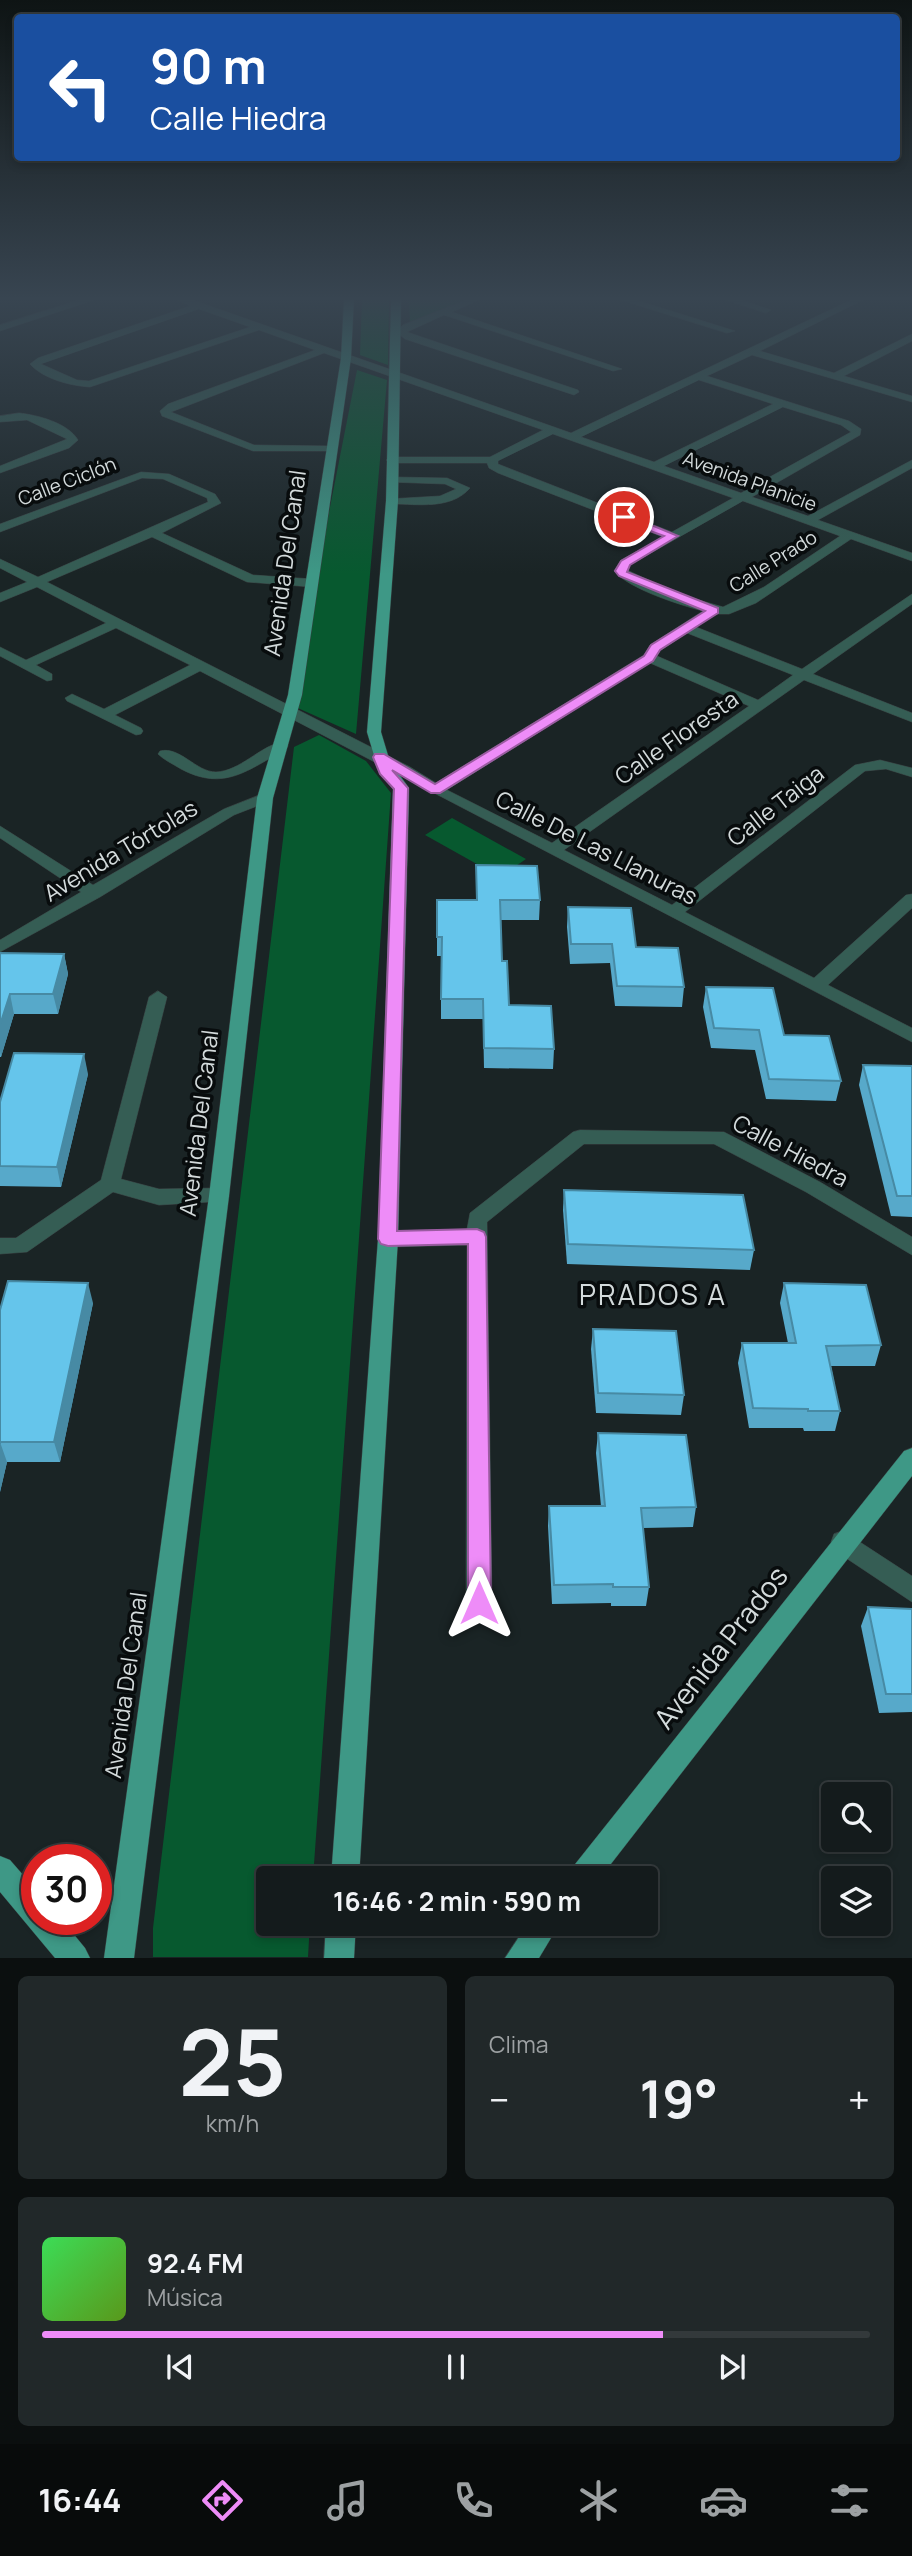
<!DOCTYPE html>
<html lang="es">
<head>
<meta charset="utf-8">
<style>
  :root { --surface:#141b1c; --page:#212829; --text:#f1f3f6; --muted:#9da1a3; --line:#33393b; --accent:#ee8cf8 }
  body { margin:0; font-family:Manrope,sans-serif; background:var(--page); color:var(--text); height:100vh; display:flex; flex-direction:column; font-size:26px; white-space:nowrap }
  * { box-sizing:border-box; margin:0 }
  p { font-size:23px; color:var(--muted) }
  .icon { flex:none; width:38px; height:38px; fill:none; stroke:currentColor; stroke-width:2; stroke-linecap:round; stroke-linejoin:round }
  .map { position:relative; height:1958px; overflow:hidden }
  .side { display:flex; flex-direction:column; gap:18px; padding:18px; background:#0b0f0f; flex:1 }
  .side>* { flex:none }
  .hud { position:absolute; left:14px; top:14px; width:886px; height:147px; border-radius:7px; box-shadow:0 4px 10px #0003,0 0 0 2px var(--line); background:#1a4fa0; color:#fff; overflow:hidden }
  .controls { position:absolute; left:821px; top:1782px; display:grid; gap:14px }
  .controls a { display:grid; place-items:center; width:70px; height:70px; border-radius:7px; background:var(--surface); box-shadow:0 4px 10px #0003,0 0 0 2px var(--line); font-size:35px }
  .speed { position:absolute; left:21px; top:1844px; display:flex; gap:14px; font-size:35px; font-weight:700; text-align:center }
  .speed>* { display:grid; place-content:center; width:91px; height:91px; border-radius:50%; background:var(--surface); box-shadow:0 4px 10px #0003,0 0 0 2px var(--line); line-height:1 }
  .speed .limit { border:10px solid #d22; background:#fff; color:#111 }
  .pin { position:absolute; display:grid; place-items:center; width:60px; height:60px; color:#fff; margin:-30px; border:4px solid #fff; border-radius:50%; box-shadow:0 2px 7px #0007 }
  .me { position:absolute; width:77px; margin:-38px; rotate:0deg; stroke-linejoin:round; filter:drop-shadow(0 0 5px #0008) }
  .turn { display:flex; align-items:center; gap:24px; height:147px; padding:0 21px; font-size:32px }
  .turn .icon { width:91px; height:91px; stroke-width:2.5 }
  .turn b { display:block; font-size:49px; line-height:60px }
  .big { font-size:52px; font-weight:700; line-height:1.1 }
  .side .tile { flex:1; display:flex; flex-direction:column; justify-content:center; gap:10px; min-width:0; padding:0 24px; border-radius:10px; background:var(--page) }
  .side .dial { align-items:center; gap:0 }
  .dial b { font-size:91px; line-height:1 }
  .song { display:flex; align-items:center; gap:21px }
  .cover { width:84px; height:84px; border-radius:10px; background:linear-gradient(135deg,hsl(130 70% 55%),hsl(90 70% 35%)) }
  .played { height:7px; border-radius:4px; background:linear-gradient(90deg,var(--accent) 75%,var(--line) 75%) }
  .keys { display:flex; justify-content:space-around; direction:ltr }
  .heat { display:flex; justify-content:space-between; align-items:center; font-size:38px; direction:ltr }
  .side .tiles { flex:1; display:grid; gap:18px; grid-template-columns:1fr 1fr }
  .tile:last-child { grid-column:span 2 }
  .trip { position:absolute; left:256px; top:1866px; width:402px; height:70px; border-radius:7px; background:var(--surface); box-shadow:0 4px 10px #0003,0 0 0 2px var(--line); font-weight:700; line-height:70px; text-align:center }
  .menu { display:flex; height:112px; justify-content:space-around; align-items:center; background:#080b0b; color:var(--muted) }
  .menu .icon { width:49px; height:49px }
  .menu .current { color:var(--accent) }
  .menu b { font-size:32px; color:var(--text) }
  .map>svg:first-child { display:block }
</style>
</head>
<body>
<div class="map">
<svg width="912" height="1958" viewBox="0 0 912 1958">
  <rect width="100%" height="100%" fill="#1a2425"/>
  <!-- green -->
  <g fill="#07592f">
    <path d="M362,299H389L388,365L360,355Z"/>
    <path d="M409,299H468L410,322Z"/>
    <path d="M357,370L387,380L356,734L291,705Z"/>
    <path d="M319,735L366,761L391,793L313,1878H268V1923H310L308,1957H153V1928L294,747Z"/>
    <path d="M452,818L526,859L500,877L425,835Z"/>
  </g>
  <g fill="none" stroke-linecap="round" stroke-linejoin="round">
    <!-- minor casing -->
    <g stroke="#384142" stroke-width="1">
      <g id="minor">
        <path d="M82,299H97L0,331V325Z"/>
        <path d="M176,299H190L571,433L853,299H865L760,351L834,373L912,334V341L844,376L912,396V402L752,355L707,376L849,421L861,429L860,435L752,497L808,516L912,460V468L818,520L912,553V561L851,539L756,603L729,614H716L696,627L802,669L912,594V604L813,674L912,713V722L804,680L564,850L672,905L855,765L880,760L912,768V777L886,769L865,771L685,912L814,978L906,895L912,894V908L828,985L912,1028V1042L200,671L115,715L141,728L143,731L141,734L136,735L67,701L65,698L72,694L104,709L190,665L116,628L36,665L52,674V680L47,681L0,656V647L26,660L106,623L37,587L0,602V593L27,582L0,568V559L38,577L208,502L207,498L163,479L142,478L0,532V524L141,472L169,474L215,494L221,503L162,533L253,575L312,579L318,583L312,587L247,582L152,537L47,582L410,767L436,783L644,655L650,645L703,611C680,605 629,589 614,571L621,560L663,537L498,473L489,468L487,463H392L386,460L392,457H490L543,430L324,353L171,412L254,445L331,446L336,449L335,451H253L162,416L160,411L168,404L315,350L259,330L90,387C71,386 43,379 30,364L38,358L190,306ZM199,309L250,327L89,381L77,380L41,364ZM699,380L773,404L654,462L581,437ZM783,407L841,425L851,432L741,493L664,466ZM553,434L567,439L733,498L672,532L498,464V461ZM743,501L840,536L764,587L723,607L678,594L627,570L630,565ZM687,633L793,675L758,700L657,656L660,651ZM650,663L749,706L552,843L447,790Z"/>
        <path d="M468,299H481L452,312L622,369L613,371L444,315L407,332L578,390L579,392L574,395L405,339L396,332L403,325Z"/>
        <path d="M618,299H633L735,331L727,333Z"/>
        <path d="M723,299H739L771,310L766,313Z"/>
        <path d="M19,413C38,415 68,423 78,440L69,448L0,473V466L67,439L27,420L0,422V416Z"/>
        <path d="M393,477L447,478L470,488C451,510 418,504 392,504L388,503V499L440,496L456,489L445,484L389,482V478Z"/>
        <path d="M281,742L286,743L288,746L286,749C248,770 224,792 181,769C173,764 164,760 158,754L160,751C180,746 196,772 216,772C240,771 259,747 281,742Z"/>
        <path d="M265,793L273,798L270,801L234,815L100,897L0,952V940L81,892L0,838V826L93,885L224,809Z"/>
        <path d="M158,991L167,997L121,1179L159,1189L219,1188L226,1191L229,1196L226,1201L159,1205L113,1192L27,1252L0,1254V1238H16L101,1180L149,997Z"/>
        <path d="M580,1130L724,1132L820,1182L912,1237V1255L806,1192L714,1144H584L487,1222L492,1603L488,1611L479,1615L470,1611L466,1603L467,1245L388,1247L381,1245L378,1239L381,1233L388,1231L467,1229L470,1213L573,1132Z"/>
        <path d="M843,1531L912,1576V1602L834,1550L831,1542L834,1534Z"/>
      </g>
    </g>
    <!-- major casing -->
    <g stroke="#384142" stroke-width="1">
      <g id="major">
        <path d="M344,299H354L351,358L302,695L273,798L229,1196L134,1958H104L209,1196L257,798L288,695L341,358Z"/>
        <path d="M391,299H401L398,501L381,732L390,762L409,788L398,1239L359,1878H331L378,1239L393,789L376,762L367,732L386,501Z"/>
        <path d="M912,1448V1476L600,1878H568L572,1868L904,1451Z"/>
        <path d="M0,1856L10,1860L37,1891V1920H62L85,1948L90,1958H55L0,1892Z"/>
        <path d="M326,1923H356L354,1958H324Z"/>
        <path d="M528,1923H560L539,1958H505Z"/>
      </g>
    </g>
    <!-- minor -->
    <use href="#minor" fill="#355d54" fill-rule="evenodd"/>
    <!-- major -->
    <use href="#major" fill="#3e9886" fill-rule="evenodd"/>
  </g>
  <!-- wall -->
  <g fill="#57a9ca">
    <path d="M476,865L540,900L539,920H500L502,961L509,1005L554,1049L553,1069L484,1068L483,1019H441V956H437V900H476Z"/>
    <path d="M568,907L636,947L684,987L682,1007L615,1006L610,963L570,964L567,927Z"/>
    <path d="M0,953L64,954L68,974L58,1014H14L1,1057H0Z"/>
    <path d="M706,987L784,1035L841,1081L836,1101L766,1099L755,1050L711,1048L703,1007Z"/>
    <path d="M863,1065L912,1066V1217L891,1216L859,1085Z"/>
    <path d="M88,1074L61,1187L0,1186V1102Z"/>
    <path d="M564,1190L754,1250L750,1270L567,1264L563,1210Z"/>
    <path d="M784,1283L881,1345L875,1366H831L840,1411L835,1431H804L803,1428H749L738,1363L742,1343H788L780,1303Z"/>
    <path d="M93,1303L60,1462H7L0,1492V1310Z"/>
    <path d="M593,1329L684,1395L681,1415L596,1413L591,1349Z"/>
    <path d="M598,1433L696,1507L693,1527L643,1528L649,1587L646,1606H611V1603L552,1604L548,1526L549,1506H601L596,1453Z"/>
    <path d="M868,1607L912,1609V1712L879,1713L861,1626Z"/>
  </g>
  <!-- shaded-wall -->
  <g fill="#478aa4">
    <path d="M64,954L68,974L58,1014L53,994Z"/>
    <path d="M10,994L14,1014L1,1057L0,1051V1025Z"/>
    <path d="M84,1054L88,1074L61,1187L57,1167Z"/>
    <path d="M88,1283L93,1303L60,1462L54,1442Z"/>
    <path d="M0,1442L7,1462L0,1492Z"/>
  </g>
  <!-- building -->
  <g fill="#65c5eb" stroke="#478aa4" stroke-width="2">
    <path d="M476,865L537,866L540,900H500L502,961H507L509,1005L551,1006L554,1049L484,1048L483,999H441L442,937H437V900H477Z"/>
    <path d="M568,907L631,908L636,947L678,948L684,987L617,986L612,944H571Z"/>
    <path d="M0,953L64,954L53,994H10L0,1025Z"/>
    <path d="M706,987L773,988L784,1035L829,1036L841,1081L769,1079L759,1030L714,1028Z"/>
    <path d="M14,1053L84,1054L57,1167L0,1166V1102Z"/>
    <path d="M863,1065L912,1066V1196H897Z"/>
    <path d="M564,1190L743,1195L754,1250L568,1244Z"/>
    <path d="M8,1281L88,1283L54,1442H0V1444V1310Z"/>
    <path d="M784,1283L866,1285L881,1345L826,1346L840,1411H808V1409L753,1408L742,1343H796Z"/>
    <path d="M593,1329L676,1331L684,1395L598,1393Z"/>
    <path d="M598,1433L686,1435L696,1507L641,1508L649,1587H613V1584L554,1585L549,1506H605Z"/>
    <path d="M868,1607L912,1609V1694H886Z"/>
  </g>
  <!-- sky -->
  <linearGradient id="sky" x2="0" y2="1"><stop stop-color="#0e1414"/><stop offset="0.52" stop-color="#384551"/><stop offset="1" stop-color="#384551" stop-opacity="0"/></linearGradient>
  <rect width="912" height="574" fill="url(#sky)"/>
  <!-- route -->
  <path fill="#ee8cf8" stroke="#9b5ba1" stroke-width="2" d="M620,515H627L678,536L630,565L627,572L718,608V613L660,650L653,661L440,793H431L392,770L408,788L397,1231L477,1229L484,1232L486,1237L491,1603L487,1611L479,1614L471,1611L468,1603V1244L388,1246L381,1244L378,1239L394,789L380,774L373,757L375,754H384L435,784L644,656L651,645L705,611L619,576L615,571L621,561L664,536L620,520Z"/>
  <g text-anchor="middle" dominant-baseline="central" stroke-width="7" stroke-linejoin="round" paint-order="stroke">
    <!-- far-street labels -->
    <g font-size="19" fill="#d3dadb" stroke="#080c0d">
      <text transform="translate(67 481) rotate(-21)">Calle Ciclón</text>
      <text transform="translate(750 481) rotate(20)">Avenida Planicie</text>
      <text transform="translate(773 561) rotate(-32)">Calle Prado</text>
    </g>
    <!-- street labels -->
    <g font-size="23" fill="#d3dadb" stroke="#080c0d">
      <text transform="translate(284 563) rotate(-82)">Avenida Del Canal</text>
      <text transform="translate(676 737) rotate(-35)">Calle Floresta</text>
      <text transform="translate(775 805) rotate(-38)">Calle Taiga</text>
      <text transform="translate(597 847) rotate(27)">Calle De Las Llanuras</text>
      <text transform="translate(120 850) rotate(-31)">Avenida Tórtolas</text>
      <text transform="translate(198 1123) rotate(-83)">Avenida Del Canal</text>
      <text transform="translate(791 1150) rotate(28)">Calle Hiedra</text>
      <text transform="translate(125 1685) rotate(-82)">Avenida Del Canal</text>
    </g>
    <!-- near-neighbourhood labels -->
    <g font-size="28" letter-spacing="2" fill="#d3dadb" stroke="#080c0d">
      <text x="653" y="1294">PRADOS A</text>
    </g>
    <!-- near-street labels -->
    <g font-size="28" fill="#d3dadb" stroke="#080c0d">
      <text transform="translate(720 1647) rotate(-52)">Avenida Prados</text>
    </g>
  </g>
</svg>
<div class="controls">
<a><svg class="icon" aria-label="search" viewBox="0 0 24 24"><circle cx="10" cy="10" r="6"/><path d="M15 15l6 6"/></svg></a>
<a><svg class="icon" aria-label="layers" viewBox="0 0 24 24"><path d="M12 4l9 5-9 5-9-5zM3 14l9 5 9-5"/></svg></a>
</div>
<div class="speed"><div class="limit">30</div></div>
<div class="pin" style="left:624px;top:517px;background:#d93025"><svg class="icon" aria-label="arrive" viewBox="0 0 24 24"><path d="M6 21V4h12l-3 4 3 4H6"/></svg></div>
<svg class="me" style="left:479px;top:1603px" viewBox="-20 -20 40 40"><path d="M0-17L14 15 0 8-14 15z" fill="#ee8cf8" stroke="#fff" stroke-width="4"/></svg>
<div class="trip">16:46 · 2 min · 590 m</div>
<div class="hud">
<div class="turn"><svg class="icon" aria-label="left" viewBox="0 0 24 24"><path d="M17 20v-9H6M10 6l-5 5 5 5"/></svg><div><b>90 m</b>Calle Hiedra</div></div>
</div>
</div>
<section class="side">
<div class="tiles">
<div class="tile dial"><b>25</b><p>km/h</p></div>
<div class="tile"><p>Clima</p>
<div class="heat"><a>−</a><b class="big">19°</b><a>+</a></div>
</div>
<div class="tile">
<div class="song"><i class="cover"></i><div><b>92.4 FM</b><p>Música</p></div></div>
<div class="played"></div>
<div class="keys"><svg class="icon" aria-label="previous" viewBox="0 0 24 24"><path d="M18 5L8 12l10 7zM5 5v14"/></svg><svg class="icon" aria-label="pause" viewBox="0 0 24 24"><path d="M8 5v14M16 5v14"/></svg><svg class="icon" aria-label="next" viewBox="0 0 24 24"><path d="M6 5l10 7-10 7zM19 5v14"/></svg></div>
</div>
</div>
</section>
<nav class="menu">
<b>16:44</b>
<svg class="icon current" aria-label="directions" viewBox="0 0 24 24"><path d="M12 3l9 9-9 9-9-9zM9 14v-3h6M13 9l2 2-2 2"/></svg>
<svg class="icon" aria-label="music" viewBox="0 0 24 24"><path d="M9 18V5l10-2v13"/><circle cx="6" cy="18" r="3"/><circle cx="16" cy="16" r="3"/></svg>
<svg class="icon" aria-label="phone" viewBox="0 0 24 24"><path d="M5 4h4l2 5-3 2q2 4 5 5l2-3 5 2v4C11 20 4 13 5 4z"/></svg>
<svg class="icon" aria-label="climate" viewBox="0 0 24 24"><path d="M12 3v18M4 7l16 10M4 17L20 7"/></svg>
<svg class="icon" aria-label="car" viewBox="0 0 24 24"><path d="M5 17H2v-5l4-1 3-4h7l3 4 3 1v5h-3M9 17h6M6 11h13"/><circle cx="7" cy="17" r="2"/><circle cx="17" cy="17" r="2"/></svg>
<svg class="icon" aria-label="filters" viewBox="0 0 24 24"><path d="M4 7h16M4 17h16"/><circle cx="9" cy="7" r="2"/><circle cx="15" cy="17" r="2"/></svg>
</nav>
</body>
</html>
